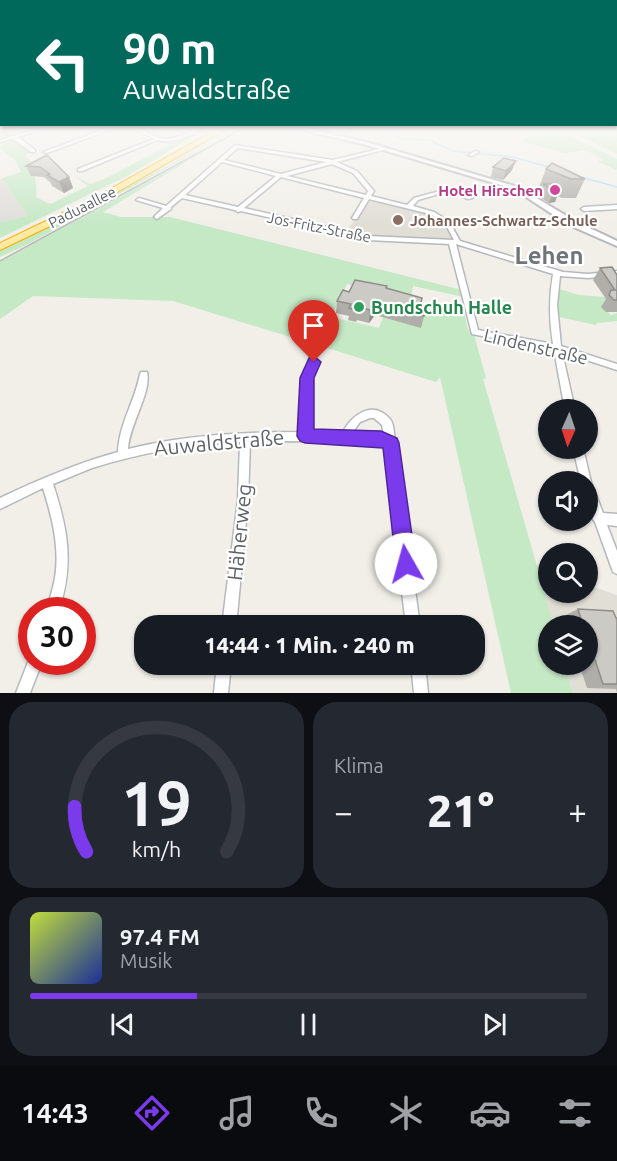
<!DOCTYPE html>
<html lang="de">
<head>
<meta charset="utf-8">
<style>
  :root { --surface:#171b24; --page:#242831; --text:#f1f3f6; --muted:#9ea1a6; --line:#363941; --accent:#7c3aed }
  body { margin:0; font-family:Ubuntu,sans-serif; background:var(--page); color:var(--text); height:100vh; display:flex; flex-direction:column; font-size:22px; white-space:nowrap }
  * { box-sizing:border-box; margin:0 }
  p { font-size:20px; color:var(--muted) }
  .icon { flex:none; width:33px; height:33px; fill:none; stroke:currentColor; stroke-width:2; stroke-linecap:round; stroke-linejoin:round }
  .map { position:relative; height:693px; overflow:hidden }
  .drawer { display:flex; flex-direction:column; gap:9px; padding:9px; background:#0d0f14; flex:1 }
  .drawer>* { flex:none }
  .banner { position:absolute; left:0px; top:0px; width:618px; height:126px; box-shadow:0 2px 4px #0004; background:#00695c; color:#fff; overflow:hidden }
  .needle { width:39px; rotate:183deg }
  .buttons { position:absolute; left:538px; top:399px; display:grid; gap:12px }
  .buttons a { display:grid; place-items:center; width:60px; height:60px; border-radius:50%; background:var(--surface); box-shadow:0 2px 4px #0004; font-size:30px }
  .speed { position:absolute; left:18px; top:597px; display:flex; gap:12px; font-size:30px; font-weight:700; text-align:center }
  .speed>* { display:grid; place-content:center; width:78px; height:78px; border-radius:50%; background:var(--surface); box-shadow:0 2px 4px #0004; line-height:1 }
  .speed .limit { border:9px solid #d22; background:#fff; color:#111 }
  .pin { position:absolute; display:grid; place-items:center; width:51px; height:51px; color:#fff; margin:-62px -26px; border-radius:50% 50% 50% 0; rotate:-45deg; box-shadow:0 0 6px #0007 }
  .pin .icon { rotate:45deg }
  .me { position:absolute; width:66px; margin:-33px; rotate:353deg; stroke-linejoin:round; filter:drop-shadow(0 0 4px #0008) }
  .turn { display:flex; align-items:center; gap:21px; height:126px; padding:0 24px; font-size:27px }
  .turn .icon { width:78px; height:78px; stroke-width:2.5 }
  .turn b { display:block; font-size:42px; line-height:51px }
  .big { font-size:45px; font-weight:800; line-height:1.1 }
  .drawer .card { flex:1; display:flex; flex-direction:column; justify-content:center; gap:9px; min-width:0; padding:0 21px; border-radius:24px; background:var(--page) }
  .drawer .dial { align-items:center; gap:0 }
  .dial svg { height:156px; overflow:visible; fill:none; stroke:var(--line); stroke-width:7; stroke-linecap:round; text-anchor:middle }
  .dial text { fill:var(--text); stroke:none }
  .song { display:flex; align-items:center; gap:18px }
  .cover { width:72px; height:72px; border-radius:9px; background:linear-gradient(135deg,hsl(70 70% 55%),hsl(230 70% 35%)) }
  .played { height:6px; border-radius:3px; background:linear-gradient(90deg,var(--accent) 30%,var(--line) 30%) }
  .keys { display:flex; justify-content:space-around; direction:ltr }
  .heat { display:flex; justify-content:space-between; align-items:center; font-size:33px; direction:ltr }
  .drawer .tiles { flex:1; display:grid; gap:9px; grid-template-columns:1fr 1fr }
  .card:last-child { grid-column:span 2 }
  .trip { position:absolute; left:134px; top:615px; width:351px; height:60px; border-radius:24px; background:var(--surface); box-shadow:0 2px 4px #0004; font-weight:800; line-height:60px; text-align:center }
  .tab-bar { display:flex; height:96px; justify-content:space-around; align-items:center; background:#090b0e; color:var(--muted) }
  .tab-bar .icon { width:42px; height:42px }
  .tab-bar .current { color:var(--accent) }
  .tab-bar b { font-size:27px; color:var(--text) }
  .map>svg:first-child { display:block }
</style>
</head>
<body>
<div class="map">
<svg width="617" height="693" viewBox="0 0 617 693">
  <rect width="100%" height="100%" fill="#f1efe8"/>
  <!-- industrial -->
  <path fill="#e0deda" d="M3,178L28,216L0,222V179Z"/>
  <!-- education -->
  <g fill="#e1ded6">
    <path d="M369,200L434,216L448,228L451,239L400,238L346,232Z"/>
    <path d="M536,565H549V592H588V585L617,595V693H573L565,665L588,664V626L554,625Z"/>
  </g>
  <!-- green -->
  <g fill="#c5e8c5">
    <path d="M0,128L18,135L12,137L32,152L25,155L35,166C33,177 38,185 36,197L50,204L88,186L75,176L90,184L102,180L170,145L167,144L207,128L129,175L0,238V222L28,216L2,178L21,172L15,160L0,148Z"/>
    <path d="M554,128L617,159V170L597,161L604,160L586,150L565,153L522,142L531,133L525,129Z"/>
    <path d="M565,128H617V154Z"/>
    <path d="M230,133L28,244L0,257V249L101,201Z"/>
    <path d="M213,146L103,212L121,217H170L462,290L464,297L413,286L411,297L347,284L331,317L379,328L389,302L403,301L464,313L468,330L473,331L486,378L483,379L554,625L549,626V664L565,665L573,693H511L440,377L436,382L305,341L298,330H294V336L298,335L300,340L173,301L33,296L0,319V262Z"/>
    <path d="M556,288L579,295L617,298L604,302L605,306L602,307L611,315L617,313V321L597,323L596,325L559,317Z"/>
  </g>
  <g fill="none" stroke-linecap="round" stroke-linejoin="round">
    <!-- stream -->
    <g stroke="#aadaff" stroke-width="1.5">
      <path d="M376,128L404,139L429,140L453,151L512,157L549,167"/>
      <path d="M581,177L617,187"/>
    </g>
    <!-- minor casing -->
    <g stroke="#b5b8bc" stroke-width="3">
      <g id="minor">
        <path d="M40,128H48L18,137L35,150V152H31L13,139L0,142V140Z"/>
        <path d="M108,128H115L47,153L43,152Z"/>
        <path d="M132,128C144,128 153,138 165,139C179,140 190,128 203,128C189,137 174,144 157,140L82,171H78V169L154,139Z"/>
        <path d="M235,145L333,160L383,148V150L337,162L357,171L374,191L371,196L407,205L414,198L451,188L473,198L468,199L449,191L418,200L413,206L434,212L449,221L460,241L563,272L588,274L617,271V275L588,278L560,276L557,305L561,346L617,364V370L562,352L575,410H565L554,350L472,334L449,244L368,240L241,211L238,212L235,210L182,198L171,207V209L157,219L154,217L163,208L136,200L139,198L166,206ZM238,148L326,162L281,174L224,160ZM222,162L276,176L238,207L185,195ZM332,164L353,173L368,191L366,195L287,176ZM281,177L364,198L352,218L353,219H357L369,199L430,214L445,223L454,240L368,236L244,208ZM456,244L553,274C549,297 549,320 553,344L478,330Z"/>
        <path d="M475,151L479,152L472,156L468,155Z"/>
        <path d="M617,205V209L584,211L581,209L584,207Z"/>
        <path d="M314,359L317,360L318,362L311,378L310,432L342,433C352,415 372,399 390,419C395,425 393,436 396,443L395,445L420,626H406L385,445L380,442L280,441L250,442L248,500L236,626H222L238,500L240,442C191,444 139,453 92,468C79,473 66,479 53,484C68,530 74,563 59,610H47C49,600 53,589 55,578C60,547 52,517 43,488L0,509V498C38,480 77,463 118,452C119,424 135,401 140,374L141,372H147C152,392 129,425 128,449C184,435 243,432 300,432L303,378L311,360ZM370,418H374L382,425L384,435L352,433L360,422Z"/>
        <path d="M573,448H583L591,482L603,513L617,514V526L607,525L617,551V574L613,572L595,522L592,518L593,516L588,502V482H581Z"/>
        <path d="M30,657H32V662H42L30,693H16Z"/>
        <path d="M217,664H231L228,693H214Z"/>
        <path d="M411,664H425L428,693H414Z"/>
      </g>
    </g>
    <!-- tertiary casing -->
    <g stroke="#b5b8bc" stroke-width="4">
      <path id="tertiary" d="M293,128H305L366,142L518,187L575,221L617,241V246L569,225L514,189L363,144Z"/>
    </g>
    <!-- trunk casing -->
    <g stroke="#f9ab00" stroke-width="2">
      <path id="trunk" d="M219,128H228L100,202L0,250V243L94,198Z"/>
    </g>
    <!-- minor -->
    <use href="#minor" fill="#fff" fill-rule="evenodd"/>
    <!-- tertiary -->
    <use href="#tertiary" fill="#fff" fill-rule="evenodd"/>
    <!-- trunk -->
    <use href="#trunk" fill="#feeaa1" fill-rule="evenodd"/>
    <!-- tram -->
    <path stroke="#b6b7b8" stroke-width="1.5" d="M0,261L244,128"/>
  </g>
  <!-- wall -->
  <g fill="#afaea9">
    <path d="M47,155L69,177L73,188L64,193L52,186L50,182L44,177L31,176L26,166Z"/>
    <path d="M493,167L512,170L503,180L491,177Z"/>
    <path d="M546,169L585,179L576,198H562L557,196L555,202L549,203L538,196L542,188L539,187Z"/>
    <path d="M600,268L617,275V312H606L601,307L606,299L593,280Z"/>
    <path d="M386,288L420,307L426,308L421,328L375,315L369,323L357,320L356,322L348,320L349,316L336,313L337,301L349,292Z"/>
    <path d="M578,609L617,618V693L616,689L587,688L579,664H588V626H567L564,616Z"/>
  </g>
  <!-- shaded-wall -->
  <g fill="#8f8d8a">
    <path d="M516,161L512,170L503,180L506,171Z"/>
    <path d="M69,177L73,188L64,193L59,182Z"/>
    <path d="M560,189L555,202L549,203L554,190Z"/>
    <path d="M376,303L375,315L369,323L370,310Z"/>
  </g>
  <!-- building -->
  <g fill="#cccac5" stroke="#8f8d8a" stroke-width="1.5">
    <path d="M47,155L69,177L59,182L47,175L50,174L40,167L26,166Z"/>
    <path d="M504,158L516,161L506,171L493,167Z"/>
    <path d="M552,163L585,179H571L546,169Z"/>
    <path d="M543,184H556L560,189L554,190Z"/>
    <path d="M612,267L617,275V300H614L609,295L611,290H615L600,268Z"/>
    <path d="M355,280L387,286L386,288L422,298L420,307L426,308L424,316L376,303L370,310L358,307L357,310L349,308L351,304L337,301L343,290L349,292Z"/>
    <path d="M578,609L613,611L616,618H617V684H603L588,639V626H583Z"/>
  </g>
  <!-- sky -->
  <linearGradient id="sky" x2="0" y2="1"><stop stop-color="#8fc3f1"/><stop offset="0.57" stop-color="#f9f8f5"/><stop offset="1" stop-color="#f9f8f5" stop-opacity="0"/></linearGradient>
  <rect width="617" height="225" fill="url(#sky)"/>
  <!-- route -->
  <path fill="#7c3aed" stroke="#51269a" stroke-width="1.5" d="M314,356L321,362L314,378V429L381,431L397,438L399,443L416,564L413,572L406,574L399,572L396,564L383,448L305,443L300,441L297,436L300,378L309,358Z"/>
  <!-- markers -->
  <circle fill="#d1479c" stroke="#fff" stroke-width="2" cx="555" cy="190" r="6"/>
  <circle fill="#8d6e63" stroke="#fff" stroke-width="2" cx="398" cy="220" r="6"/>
  <circle fill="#2e9e5b" stroke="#fff" stroke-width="2" cx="359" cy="307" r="6"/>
  <g text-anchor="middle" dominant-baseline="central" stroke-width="4.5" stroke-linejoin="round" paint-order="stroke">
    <!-- far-hotel labels -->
    <g font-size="15" font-weight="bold" fill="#b23c85" stroke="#fff" text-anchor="end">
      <text x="543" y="190">Hotel Hirschen</text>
    </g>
    <!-- far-street labels -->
    <g font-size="15" fill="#5f6368" stroke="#fff">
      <text transform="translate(82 207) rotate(-27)">Paduaallee</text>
      <text transform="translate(319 227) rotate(11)">Jos-Fritz-Straße</text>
    </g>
    <!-- far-education labels -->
    <g font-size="15" font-weight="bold" fill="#785e54" stroke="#fff" text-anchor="start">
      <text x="410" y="220">Johannes-Schwartz-Schule</text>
    </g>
    <!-- leisure labels -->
    <g font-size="18" font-weight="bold" fill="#27864d" stroke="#fff" text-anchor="start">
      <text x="371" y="307">Bundschuh Halle</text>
    </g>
    <!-- street labels -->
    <g font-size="18" fill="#5f6368" stroke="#fff">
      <text transform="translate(536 346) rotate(13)">Lindenstraße</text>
    </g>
    <!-- near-street labels -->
    <g font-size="21" fill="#5f6368" stroke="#fff">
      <text transform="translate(219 442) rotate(-5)">Auwaldstraße</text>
      <text transform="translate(239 532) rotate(-84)">Häherweg</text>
    </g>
    <!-- district labels -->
    <g font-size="24" font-weight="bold" fill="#70757a" stroke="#fff">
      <text x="549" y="255">Lehen</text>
    </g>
  </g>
</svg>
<div class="buttons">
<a><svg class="needle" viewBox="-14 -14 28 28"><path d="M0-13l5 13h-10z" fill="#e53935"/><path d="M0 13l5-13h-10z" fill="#9ea1a6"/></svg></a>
<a><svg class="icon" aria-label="sound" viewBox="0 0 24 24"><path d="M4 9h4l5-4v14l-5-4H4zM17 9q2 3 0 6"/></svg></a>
<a><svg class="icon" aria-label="search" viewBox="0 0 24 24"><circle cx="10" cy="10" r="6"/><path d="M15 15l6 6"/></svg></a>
<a><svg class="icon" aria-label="layers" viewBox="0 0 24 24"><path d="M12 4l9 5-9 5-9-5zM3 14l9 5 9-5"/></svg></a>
</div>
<div class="speed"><div class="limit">30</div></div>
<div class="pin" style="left:314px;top:362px;background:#d93025"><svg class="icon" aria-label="arrive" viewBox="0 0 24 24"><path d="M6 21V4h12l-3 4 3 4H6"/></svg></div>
<svg class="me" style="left:406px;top:564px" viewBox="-20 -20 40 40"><circle r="19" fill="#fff"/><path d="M0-13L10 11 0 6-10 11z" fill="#7c3aed"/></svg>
<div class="trip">14:44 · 1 Min. · 240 m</div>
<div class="banner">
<div class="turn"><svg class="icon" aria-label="left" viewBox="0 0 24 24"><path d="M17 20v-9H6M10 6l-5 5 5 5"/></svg><div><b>90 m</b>Auwaldstraße</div></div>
</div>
</div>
<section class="drawer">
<div class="tiles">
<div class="card dial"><svg viewBox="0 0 100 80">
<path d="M14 69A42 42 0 1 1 86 69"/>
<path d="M14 69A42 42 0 0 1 8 46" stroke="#7c3aed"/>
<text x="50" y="56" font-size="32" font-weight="700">19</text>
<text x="50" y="72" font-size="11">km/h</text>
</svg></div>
<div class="card"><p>Klima</p>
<div class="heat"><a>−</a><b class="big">21°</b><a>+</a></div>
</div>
<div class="card">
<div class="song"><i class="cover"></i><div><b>97.4 FM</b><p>Musik</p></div></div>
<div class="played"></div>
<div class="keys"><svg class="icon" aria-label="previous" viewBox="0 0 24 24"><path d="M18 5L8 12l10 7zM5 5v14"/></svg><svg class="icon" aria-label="pause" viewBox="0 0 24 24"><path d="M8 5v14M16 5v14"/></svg><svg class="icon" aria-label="next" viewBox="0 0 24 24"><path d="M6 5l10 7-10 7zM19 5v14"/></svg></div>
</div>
</div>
</section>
<nav class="tab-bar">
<b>14:43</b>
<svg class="icon current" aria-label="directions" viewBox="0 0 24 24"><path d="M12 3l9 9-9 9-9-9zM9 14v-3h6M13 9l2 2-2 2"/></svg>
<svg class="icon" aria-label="music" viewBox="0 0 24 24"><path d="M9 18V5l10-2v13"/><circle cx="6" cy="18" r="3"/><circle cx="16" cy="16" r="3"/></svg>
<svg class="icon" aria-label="phone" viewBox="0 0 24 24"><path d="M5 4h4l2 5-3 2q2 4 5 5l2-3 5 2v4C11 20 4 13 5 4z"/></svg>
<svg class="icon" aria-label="climate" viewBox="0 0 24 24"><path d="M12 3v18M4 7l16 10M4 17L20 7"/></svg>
<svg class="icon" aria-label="car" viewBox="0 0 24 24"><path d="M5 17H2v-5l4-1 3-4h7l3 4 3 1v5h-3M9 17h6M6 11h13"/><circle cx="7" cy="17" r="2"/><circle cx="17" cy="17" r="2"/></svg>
<svg class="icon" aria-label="filters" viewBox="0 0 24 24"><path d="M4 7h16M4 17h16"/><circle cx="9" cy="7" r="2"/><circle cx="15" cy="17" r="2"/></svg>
</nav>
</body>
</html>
